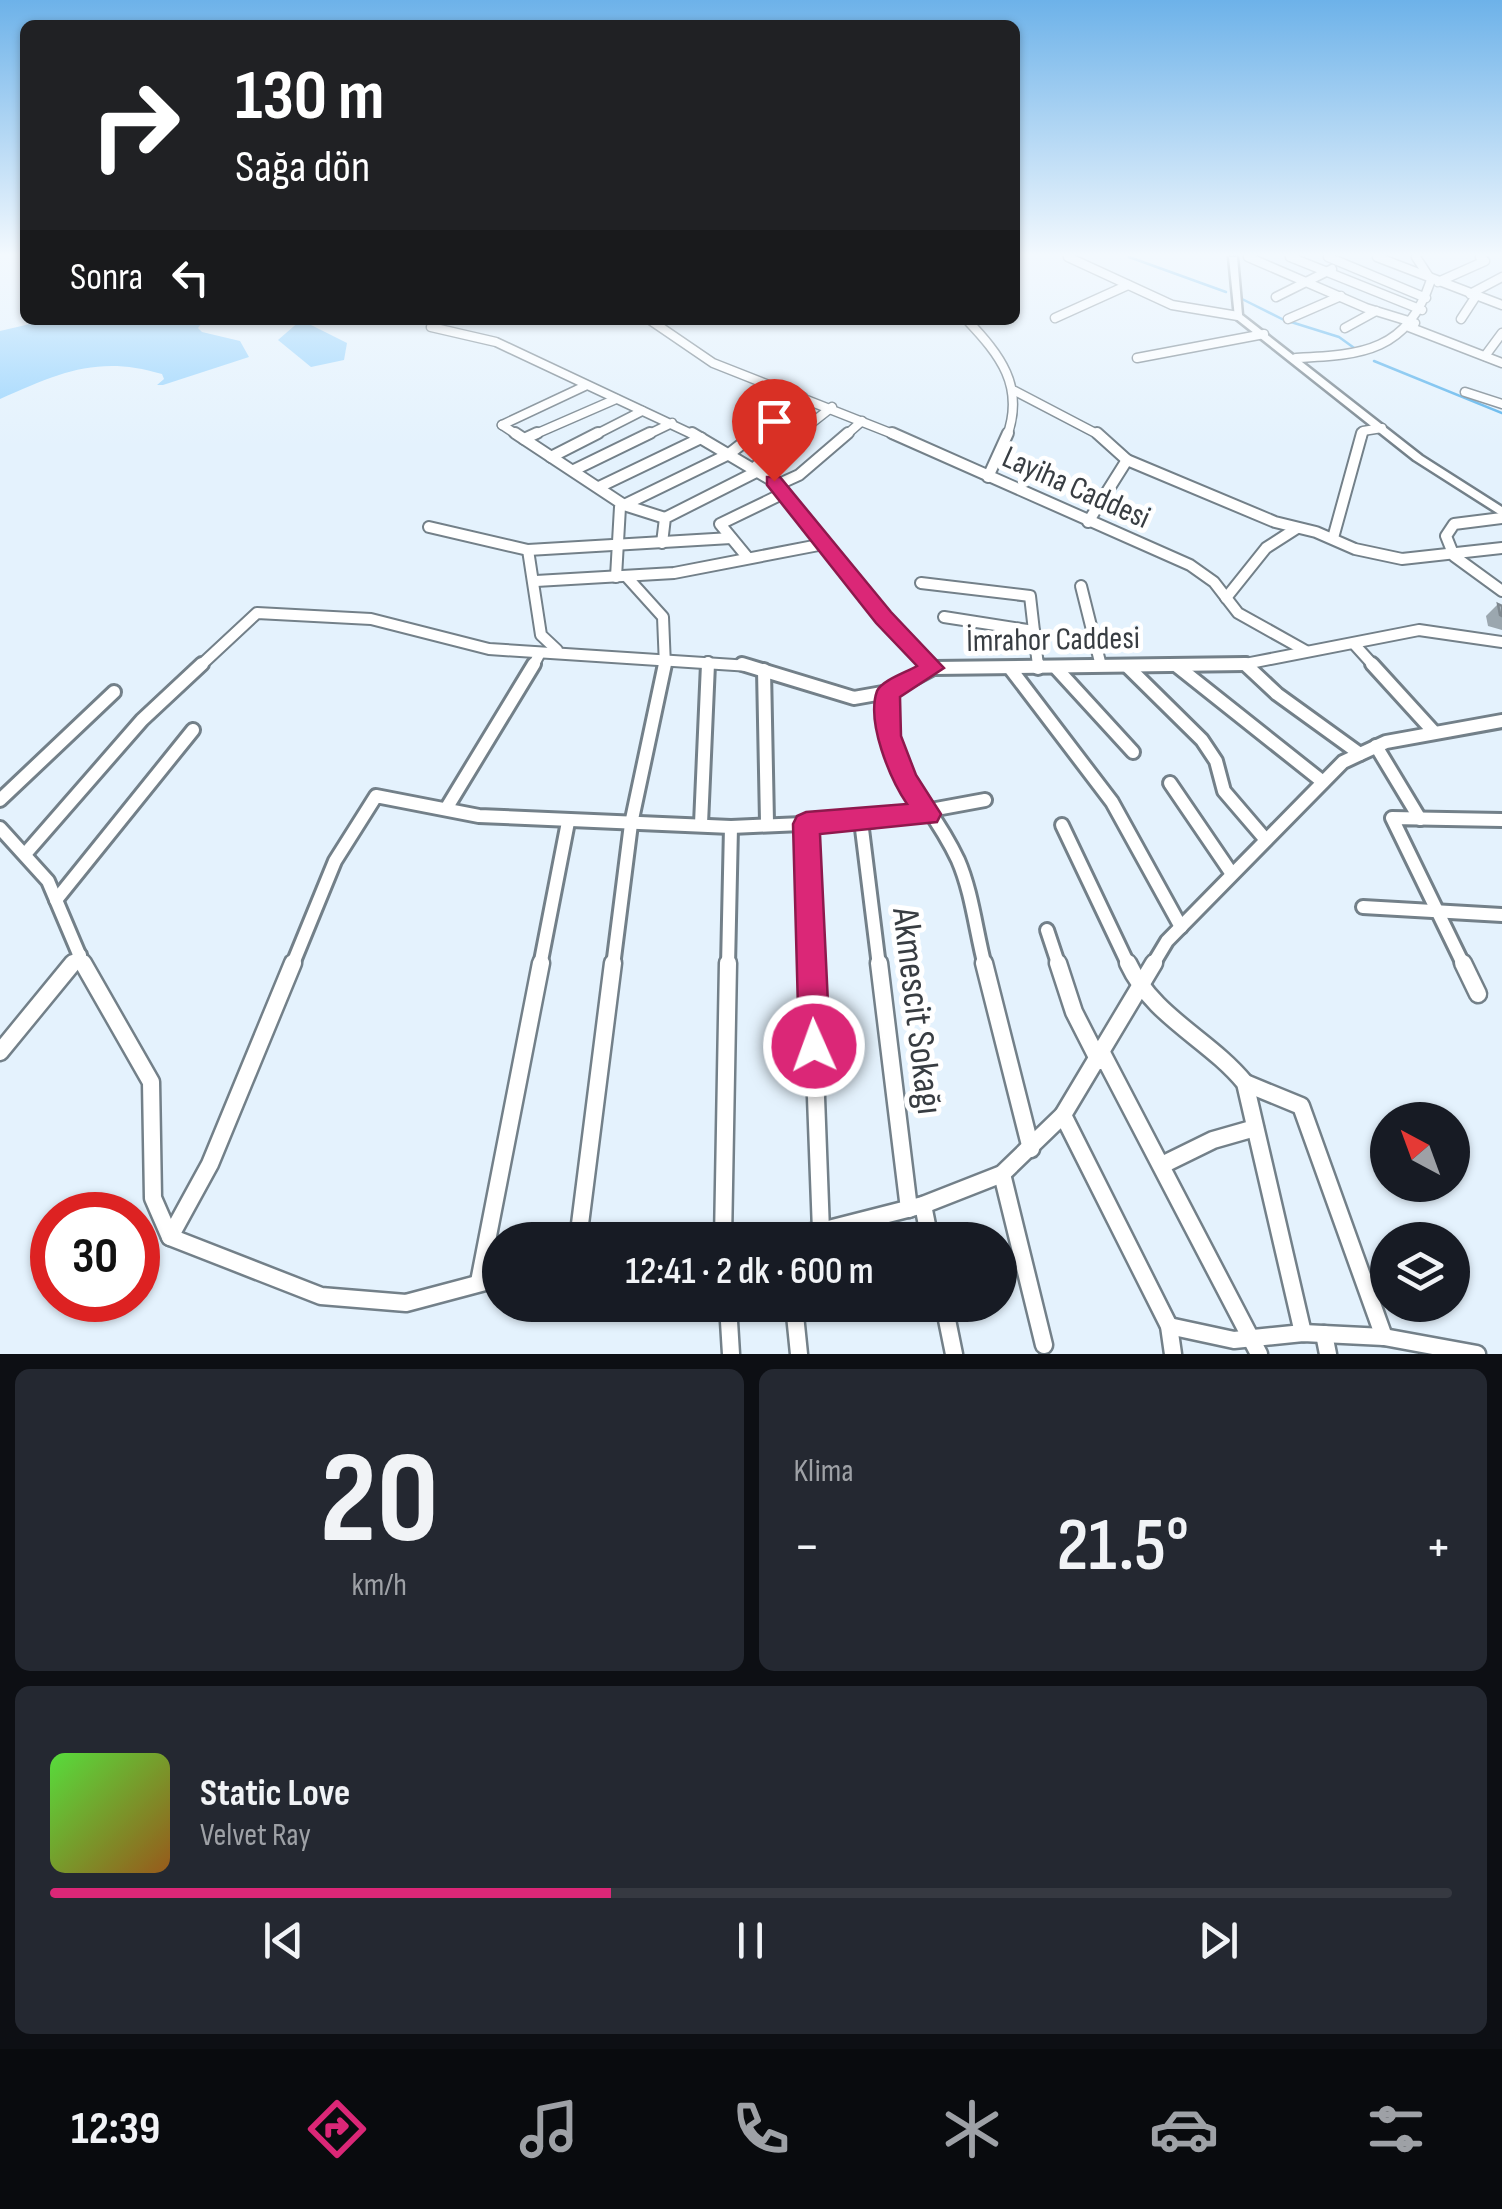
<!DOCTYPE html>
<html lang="tr">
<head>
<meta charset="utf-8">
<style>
  :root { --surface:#171b24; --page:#242831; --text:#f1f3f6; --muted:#9ea1a6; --line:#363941; --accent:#db2777 }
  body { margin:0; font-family:"Sofia Sans Condensed",sans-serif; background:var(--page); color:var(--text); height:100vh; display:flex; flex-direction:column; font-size:38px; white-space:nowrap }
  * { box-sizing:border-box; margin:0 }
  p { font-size:32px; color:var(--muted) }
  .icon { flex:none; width:55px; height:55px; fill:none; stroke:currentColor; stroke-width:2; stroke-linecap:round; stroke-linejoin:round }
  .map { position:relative; height:1354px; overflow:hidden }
  .side { display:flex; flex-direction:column; gap:15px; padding:15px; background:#0d0f14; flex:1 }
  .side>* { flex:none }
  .guide { position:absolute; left:20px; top:20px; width:1000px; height:305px; border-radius:15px; box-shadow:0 2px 8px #0004; background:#202124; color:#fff; overflow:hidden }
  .needle { width:65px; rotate:319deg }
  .tools { position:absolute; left:1370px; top:1102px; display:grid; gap:20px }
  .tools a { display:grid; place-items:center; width:100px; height:100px; border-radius:50%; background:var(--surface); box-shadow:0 2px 8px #0004; font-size:50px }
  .speed { position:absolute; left:30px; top:1192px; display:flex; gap:20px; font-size:50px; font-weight:700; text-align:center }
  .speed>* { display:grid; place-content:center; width:130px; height:130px; border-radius:50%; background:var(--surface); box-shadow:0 2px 8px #0004; line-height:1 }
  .speed .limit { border:15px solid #d22; background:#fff; color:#111 }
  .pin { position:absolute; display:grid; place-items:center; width:85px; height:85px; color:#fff; margin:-102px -42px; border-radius:50% 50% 50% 0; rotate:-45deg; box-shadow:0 0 10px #0007 }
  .pin .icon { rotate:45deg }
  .me { position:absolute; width:110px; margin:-55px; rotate:358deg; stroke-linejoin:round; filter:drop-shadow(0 0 8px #0008) }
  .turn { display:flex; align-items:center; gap:35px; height:210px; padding:0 50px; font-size:45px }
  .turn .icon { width:130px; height:130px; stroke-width:2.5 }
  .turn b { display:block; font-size:70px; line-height:85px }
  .then { display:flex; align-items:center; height:95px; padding:0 50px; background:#0003; gap:20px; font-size:38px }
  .big { font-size:75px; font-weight:600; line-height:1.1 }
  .side .tile { flex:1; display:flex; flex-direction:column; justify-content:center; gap:15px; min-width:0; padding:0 35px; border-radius:15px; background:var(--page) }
  .side .dial { align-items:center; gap:0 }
  .dial b { font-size:130px; line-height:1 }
  .song { display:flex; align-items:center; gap:30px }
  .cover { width:120px; height:120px; border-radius:15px; background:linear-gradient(135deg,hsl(110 70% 55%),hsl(30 70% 35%)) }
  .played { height:10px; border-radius:5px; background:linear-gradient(90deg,var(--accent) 40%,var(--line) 40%) }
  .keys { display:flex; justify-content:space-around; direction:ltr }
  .heat { display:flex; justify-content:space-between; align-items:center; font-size:55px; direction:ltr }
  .side .tiles { flex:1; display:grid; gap:15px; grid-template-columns:1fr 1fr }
  .tile:last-child { grid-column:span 2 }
  .trip { position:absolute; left:482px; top:1222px; width:535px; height:100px; border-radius:50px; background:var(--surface); box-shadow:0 2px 8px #0004; font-weight:600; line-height:100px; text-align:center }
  .tabs { display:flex; height:160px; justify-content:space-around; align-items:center; background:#090b0e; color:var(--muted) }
  .tabs .icon { width:70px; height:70px }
  .tabs .selected { color:var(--accent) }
  .tabs b { font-size:45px; color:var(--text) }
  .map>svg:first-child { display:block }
</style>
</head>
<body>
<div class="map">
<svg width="1502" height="1354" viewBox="0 0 1502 1354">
  <rect width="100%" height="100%" fill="#e4f2fd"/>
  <!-- green -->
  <g fill="#99d4fd">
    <path d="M47,320H195L190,325L202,323L198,328L202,332L240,341L249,357L163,385H157L164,379L162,374C99,355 60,372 0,399V331Z"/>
    <path d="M301,320L347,343L344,360L311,367L278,340Z"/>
  </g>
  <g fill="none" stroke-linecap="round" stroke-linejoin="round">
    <!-- stream -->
    <g stroke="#54b0eb" stroke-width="2.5">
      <path d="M1129,257L1226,292"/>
      <path d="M1242,299L1284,320"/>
      <path d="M1291,322L1339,337L1357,350"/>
      <path d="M1374,361L1502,413"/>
    </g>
    <!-- minor-far3 casing -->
    <g stroke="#738089" stroke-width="11">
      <g id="minor-far3">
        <path d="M1068,257L1172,305L1238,316"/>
        <path d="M1248,257L1366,308L1415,323"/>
        <path d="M1290,257L1422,310"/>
        <path d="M1328,257L1426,298"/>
        <path d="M1377,257L1502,305"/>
        <path d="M1438,282L1485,261L1480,257"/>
        <path d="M1470,294L1502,277"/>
        <path d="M1276,297L1332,269"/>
        <path d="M1055,318L1128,285"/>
        <path d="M1288,319L1341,296"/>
        <path d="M1461,319L1476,296"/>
        <path d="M650,320L713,363L898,436"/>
        <path d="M967,320C1000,355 1025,386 1007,436"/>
        <path d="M431,327L496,342L696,436"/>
        <path d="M1409,327L1502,363"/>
        <path d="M1345,328L1376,311"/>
        <path d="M1485,356L1502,333"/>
        <path d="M1137,358L1264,334"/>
        <path d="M1296,358C1364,355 1407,351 1431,280L1416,257"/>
        <path d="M1015,391L1101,436"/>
        <path d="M1465,392L1502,404"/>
        <path d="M502,425L519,436"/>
        <path d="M502,425L585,386"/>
        <path d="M531,436L616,399"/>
        <path d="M593,436L642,411"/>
        <path d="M645,436L672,423"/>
        <path d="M753,436L803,397"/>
        <path d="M795,436L832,407"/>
        <path d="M845,436L862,421"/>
        <path d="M1362,436L1363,431L1382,428"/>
      </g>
    </g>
    <!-- minor-far2 casing -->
    <g stroke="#738089" stroke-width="14">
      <g id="minor-far2">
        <path d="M515,433L624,505L665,518"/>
        <path d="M692,433L773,481L883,618L931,666"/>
        <path d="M892,433L1190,565L1214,582L1238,613L1306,651"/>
        <path d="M1097,433L1127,460L1275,522L1316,532L1355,549L1402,559L1502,548"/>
        <path d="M524,439L537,433"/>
        <path d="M551,457L598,433"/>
        <path d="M754,468L798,433"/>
        <path d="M574,470L650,433"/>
        <path d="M988,477L1008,433"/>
        <path d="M777,485L799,475L848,433"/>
        <path d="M599,487L701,438"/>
        <path d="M1502,518L1454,524L1446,536L1454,556L1502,591"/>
        <path d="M1088,522L1127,460"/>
        <path d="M429,527L528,550L731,538"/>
        <path d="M1333,538L1362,433"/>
        <path d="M662,543L665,518L758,471"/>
        <path d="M528,550L541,635L557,650"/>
        <path d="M748,558L720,524L784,493"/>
        <path d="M626,576L663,617L665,666"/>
        <path d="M616,577L620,507L729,454L756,433"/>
        <path d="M536,581L674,573L824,544"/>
        <path d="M921,583L1030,596L1038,666"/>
        <path d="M1081,586L1101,666"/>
        <path d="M1226,598L1266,548L1297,528"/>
        <path d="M944,617L1034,631"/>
        <path d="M1355,645L1374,666"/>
        <path d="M200,666L257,613L371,619L489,649L750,666"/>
        <path d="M533,666L540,653"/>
        <path d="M708,666V662"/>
        <path d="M1063,666L1245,664L1419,630L1502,642"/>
      </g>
    </g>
    <!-- minor-far1 casing -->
    <g stroke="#738089" stroke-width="18">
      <g id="minor-far1">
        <path d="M742,664L854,698L888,692L933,668L1246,664"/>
        <path d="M929,664L933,668"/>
        <path d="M1038,664V668"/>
        <path d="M1245,664L1277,694L1360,754"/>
        <path d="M1372,664L1433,731"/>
        <path d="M1177,666L1323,782"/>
        <path d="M1128,667L1202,740L1216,761L1224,791L1266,840"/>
        <path d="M1010,668L1112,802L1181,927"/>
        <path d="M1057,669L1133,752"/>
        <path d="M764,670L767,822"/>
        <path d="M888,692C890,785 924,788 958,860C972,892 976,932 985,966"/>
        <path d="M1376,746L1420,819"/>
        <path d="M1170,783L1232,874"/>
        <path d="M0,800L114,692"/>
        <path d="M446,809L534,664"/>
        <path d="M861,821L879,966"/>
        <path d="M701,824L708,664"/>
        <path d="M806,824L811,966"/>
        <path d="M1062,825L1129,966"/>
        <path d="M0,828L48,881L84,966"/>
        <path d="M26,853L142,720L202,664"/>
        <path d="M56,900L193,730"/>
        <path d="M1363,907L1502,915"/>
        <path d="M1047,930L1059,966"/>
        <path d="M71,966L80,955"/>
        <path d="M292,966L335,861L376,796L479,816L731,827L871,821L985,800"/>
        <path d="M540,966L568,822"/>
        <path d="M613,966L631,824L665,664"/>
        <path d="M728,966L731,827"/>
        <path d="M1152,966L1167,941L1343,762L1386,742L1502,721"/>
        <path d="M1464,966L1392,818L1502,820"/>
      </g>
    </g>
    <!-- minor casing -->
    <g stroke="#738089" stroke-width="21">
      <g id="minor">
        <path d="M83,963L151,1082L153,1198L170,1237L321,1296L406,1303L500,1278"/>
        <path d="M811,963L821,1231"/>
        <path d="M879,963L909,1209"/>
        <path d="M984,963L1031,1149"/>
        <path d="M1058,963L1074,1012L1099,1061"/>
        <path d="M1128,963C1153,1017 1209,1039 1245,1083L1303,1333"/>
        <path d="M1463,963L1478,994"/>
        <path d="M0,1052L73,963"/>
        <path d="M1103,1055L1259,1354"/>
        <path d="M1245,1083L1301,1106L1384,1337"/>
        <path d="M1063,1115L1169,1326L1173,1354"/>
        <path d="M1162,1165L1213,1140L1255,1128"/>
        <path d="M1002,1174L1044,1345"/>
        <path d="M923,1205L930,1240"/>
        <path d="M170,1237L210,1164L293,963"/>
        <path d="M578,1240L613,963"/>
        <path d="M723,1240L728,963"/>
        <path d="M750,1240L821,1231L923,1205L1002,1174L1063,1115L1154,963"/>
        <path d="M479,1282L541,963"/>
        <path d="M728,1305L731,1354"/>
        <path d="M794,1305L799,1354"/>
        <path d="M944,1305L954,1354"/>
        <path d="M1169,1326L1234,1340L1303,1333L1384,1337L1477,1354"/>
        <path d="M1324,1334L1328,1354"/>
      </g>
    </g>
    <!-- major casing -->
    <g stroke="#738089" stroke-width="5">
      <path id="major" d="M1229,257H1237L1242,315L1422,456L1502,507V516L1414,460L1235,318Z"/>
    </g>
    <!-- minor-far3 -->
    <use href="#minor-far3" stroke="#fff" stroke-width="8"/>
    <!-- minor-far2 -->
    <use href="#minor-far2" stroke="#fff" stroke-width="10"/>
    <!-- minor-far1 -->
    <use href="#minor-far1" stroke="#fff" stroke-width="12"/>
    <!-- minor -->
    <use href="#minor" stroke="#fff" stroke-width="16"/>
    <!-- major -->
    <use href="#major" fill="#fff" fill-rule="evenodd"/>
  </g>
  <!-- wall -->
  <path fill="#9ba7af" d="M1498,604L1502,606V630L1488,626L1486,616Z"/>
  <!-- building -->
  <path fill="#b4c2cc" stroke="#7e888f" stroke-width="2.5" d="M1498,604L1502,606V616L1500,615Z"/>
  <!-- sky -->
  <linearGradient id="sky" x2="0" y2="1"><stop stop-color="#6db2e9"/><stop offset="0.57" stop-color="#f3f9fe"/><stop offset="1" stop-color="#f3f9fe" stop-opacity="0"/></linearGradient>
  <rect width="1502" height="447" fill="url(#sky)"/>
  <!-- route -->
  <path fill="#db2777" stroke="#8e194d" stroke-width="2.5" d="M767,477H780L891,612L944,668L900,697L901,736L916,775L941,814L937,822L820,834L830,1046L825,1057L814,1061L804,1057L799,1046L793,824L797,816L806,812L907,804C890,779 866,722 877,691C882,680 907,672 917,666L876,623L767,485Z"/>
  <g text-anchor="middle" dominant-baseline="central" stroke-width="10" stroke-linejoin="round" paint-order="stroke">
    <!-- street labels -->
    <g font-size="32" fill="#383d42" stroke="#fff">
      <text transform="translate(1076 488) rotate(24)">Layiha Caddesi</text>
      <text transform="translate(1053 640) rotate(-1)">İmrahor Caddesi</text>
    </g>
    <!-- near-street labels -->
    <g font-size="38" fill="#383d42" stroke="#fff">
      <text transform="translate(917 1011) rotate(83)">Akmescit Sokağı</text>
    </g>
  </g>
</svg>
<div class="tools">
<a><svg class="needle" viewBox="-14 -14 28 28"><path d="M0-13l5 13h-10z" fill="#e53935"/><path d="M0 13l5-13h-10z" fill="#9ea1a6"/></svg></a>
<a><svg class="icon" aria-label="layers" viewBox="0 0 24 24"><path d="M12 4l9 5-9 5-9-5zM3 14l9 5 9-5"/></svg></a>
</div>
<div class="speed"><div class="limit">30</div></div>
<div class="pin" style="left:774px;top:481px;background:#d93025"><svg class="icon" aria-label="arrive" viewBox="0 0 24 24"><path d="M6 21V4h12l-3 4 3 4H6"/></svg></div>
<svg class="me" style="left:814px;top:1046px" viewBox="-20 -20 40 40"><circle r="17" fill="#db2777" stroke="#fff" stroke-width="3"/><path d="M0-11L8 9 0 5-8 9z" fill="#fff"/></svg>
<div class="trip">12:41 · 2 dk · 600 m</div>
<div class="guide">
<div class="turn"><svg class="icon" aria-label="right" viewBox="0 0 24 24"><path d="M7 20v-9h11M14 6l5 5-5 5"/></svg><div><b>130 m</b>Sağa dön</div></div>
<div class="then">Sonra<svg class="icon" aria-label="left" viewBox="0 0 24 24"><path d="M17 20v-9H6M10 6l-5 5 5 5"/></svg></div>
</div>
</div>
<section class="side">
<div class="tiles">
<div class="tile dial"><b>20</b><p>km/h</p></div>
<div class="tile"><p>Klima</p>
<div class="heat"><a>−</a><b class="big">21.5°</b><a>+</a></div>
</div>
<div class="tile">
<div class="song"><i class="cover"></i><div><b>Static Love</b><p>Velvet Ray</p></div></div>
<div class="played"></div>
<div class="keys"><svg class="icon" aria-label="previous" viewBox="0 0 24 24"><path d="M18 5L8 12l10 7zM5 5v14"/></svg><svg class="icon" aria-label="pause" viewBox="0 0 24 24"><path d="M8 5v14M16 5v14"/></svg><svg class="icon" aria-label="next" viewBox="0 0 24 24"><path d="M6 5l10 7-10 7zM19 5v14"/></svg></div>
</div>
</div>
</section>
<nav class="tabs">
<b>12:39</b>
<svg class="icon selected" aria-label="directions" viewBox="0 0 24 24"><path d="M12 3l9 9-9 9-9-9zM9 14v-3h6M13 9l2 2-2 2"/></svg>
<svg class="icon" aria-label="music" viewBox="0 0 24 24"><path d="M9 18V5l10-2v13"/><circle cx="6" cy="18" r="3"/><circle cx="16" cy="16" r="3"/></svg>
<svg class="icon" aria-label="phone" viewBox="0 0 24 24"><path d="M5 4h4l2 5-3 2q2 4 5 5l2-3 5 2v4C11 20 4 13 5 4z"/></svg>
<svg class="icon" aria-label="climate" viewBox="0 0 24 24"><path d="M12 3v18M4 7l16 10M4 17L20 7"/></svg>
<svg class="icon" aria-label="car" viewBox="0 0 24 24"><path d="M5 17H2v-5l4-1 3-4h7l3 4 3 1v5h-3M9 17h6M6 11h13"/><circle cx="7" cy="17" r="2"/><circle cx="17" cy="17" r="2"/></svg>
<svg class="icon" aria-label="filters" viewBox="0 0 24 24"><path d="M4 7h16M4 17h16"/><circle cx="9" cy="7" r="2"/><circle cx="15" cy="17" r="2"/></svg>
</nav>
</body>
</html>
